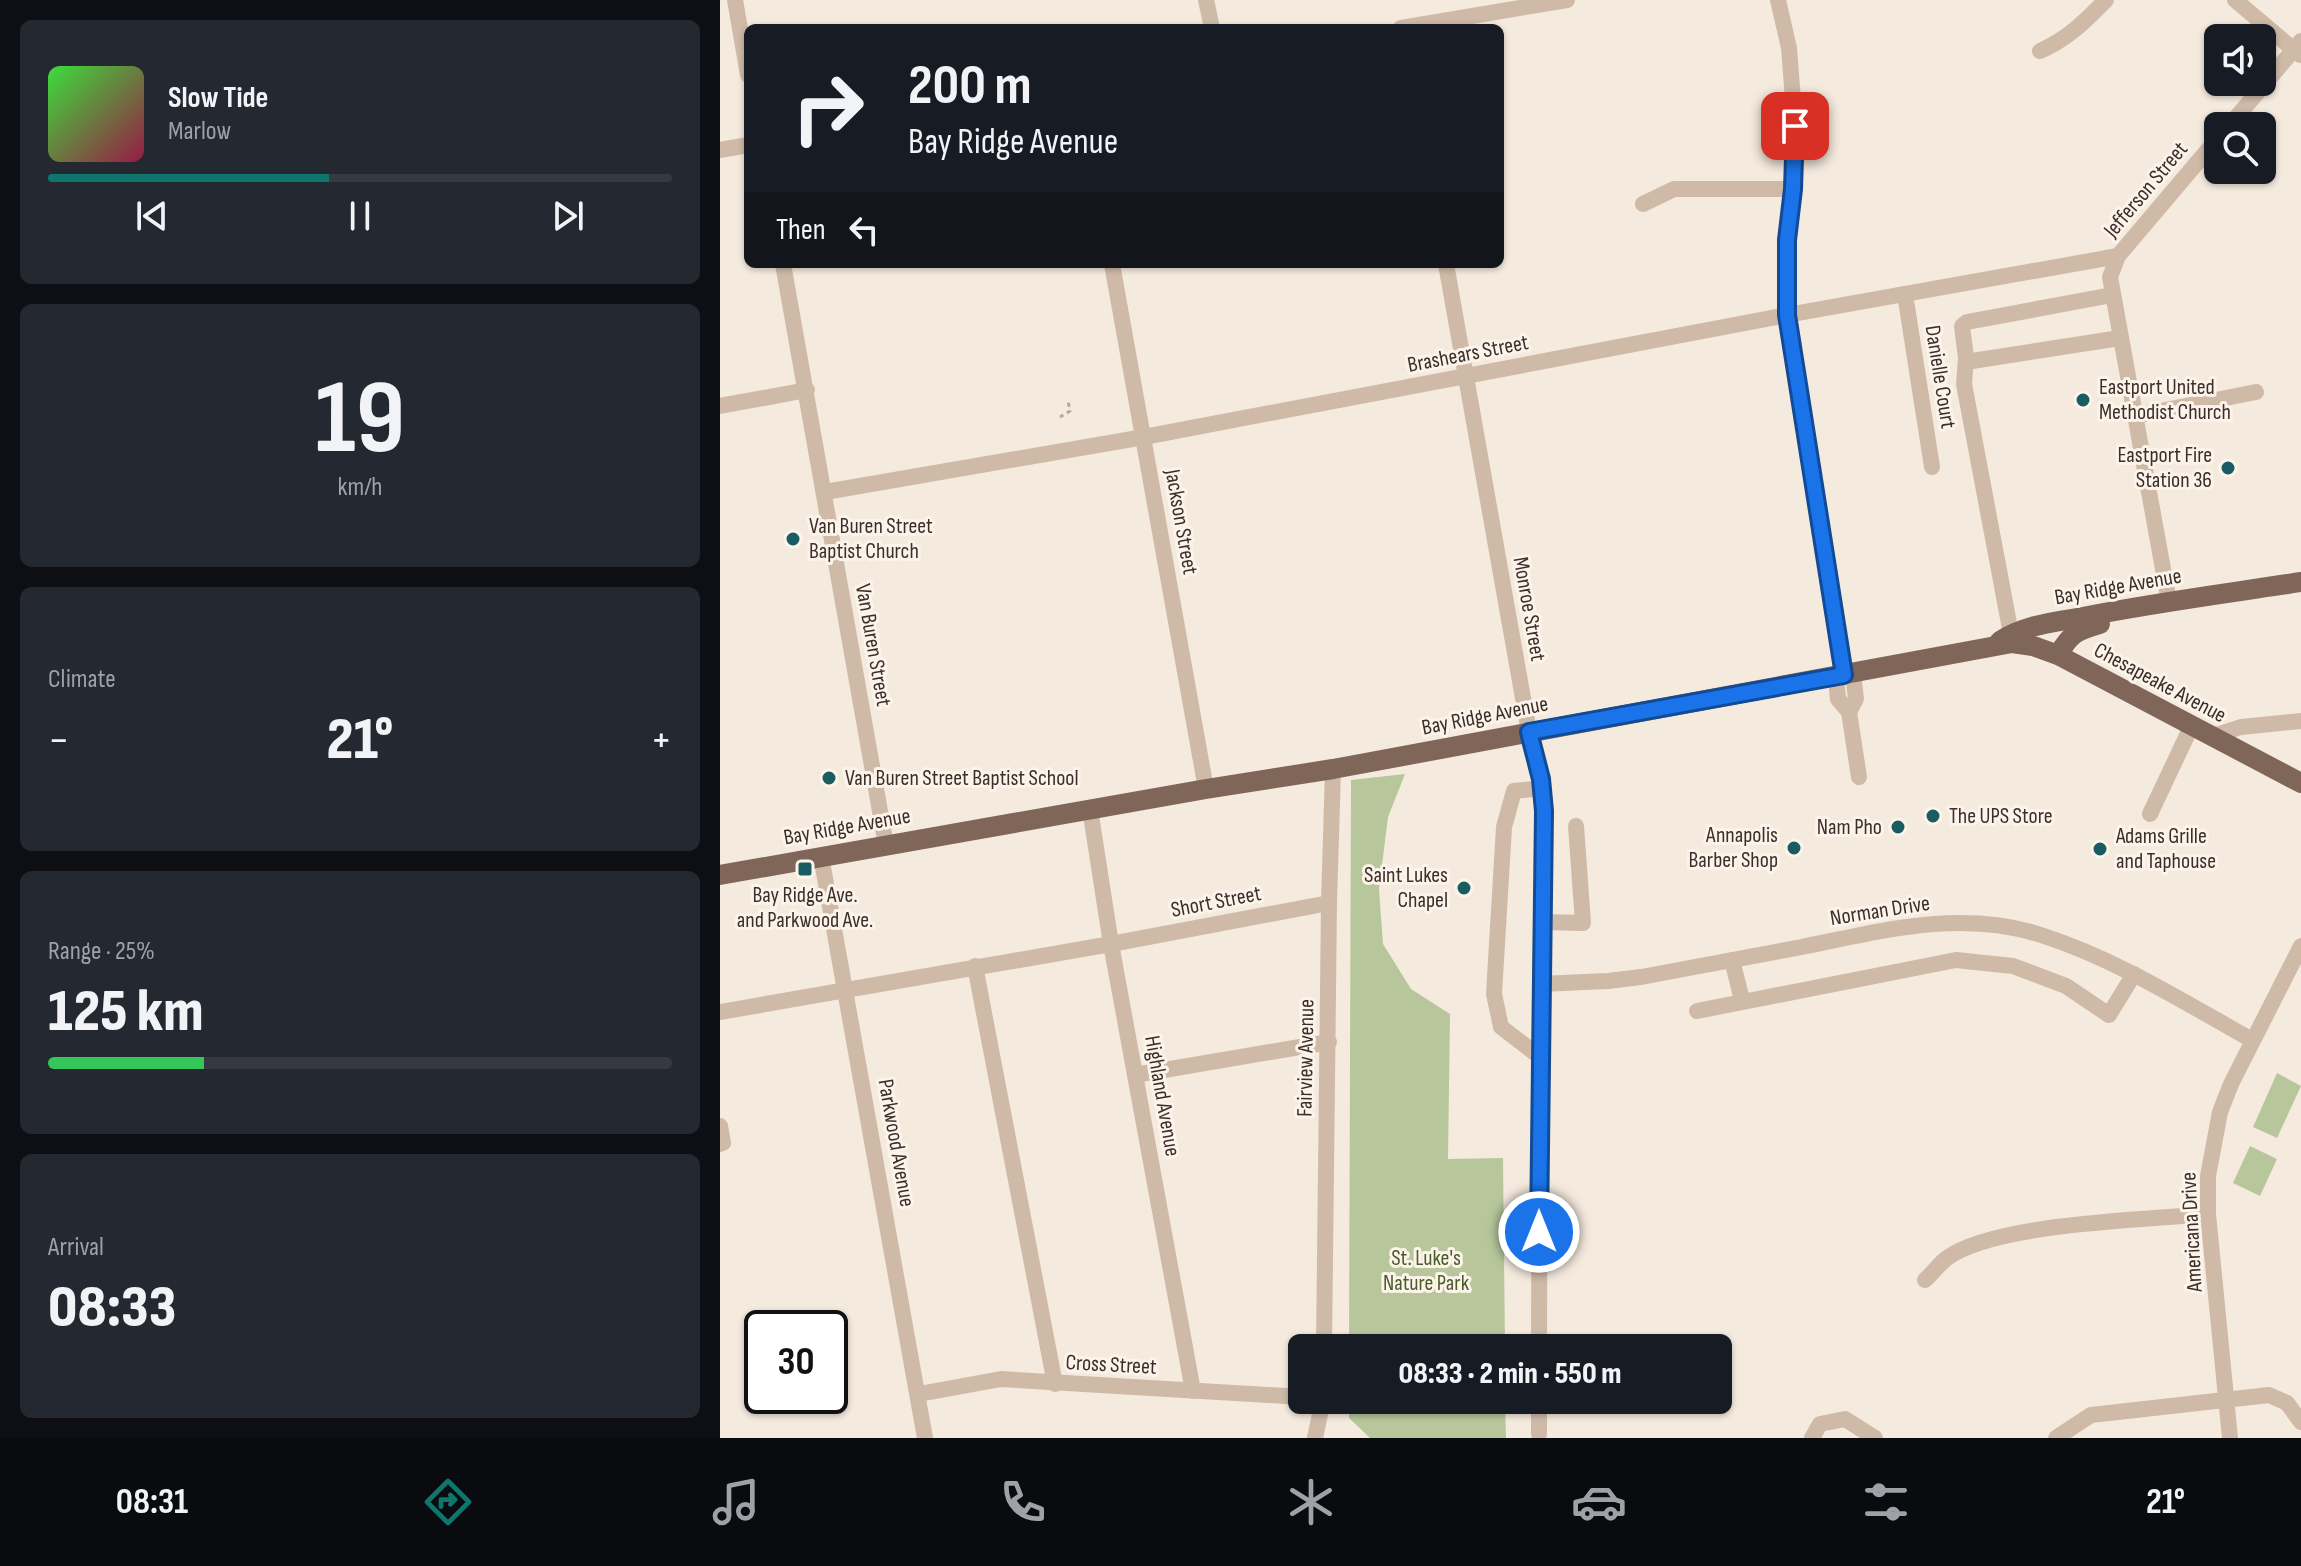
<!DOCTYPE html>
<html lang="en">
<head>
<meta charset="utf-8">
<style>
  :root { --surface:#171b24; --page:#242831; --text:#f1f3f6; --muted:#9ea1a6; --line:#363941; --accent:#0f766e }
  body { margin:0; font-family:"Sofia Sans Condensed",sans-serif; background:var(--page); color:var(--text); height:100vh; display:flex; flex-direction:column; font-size:30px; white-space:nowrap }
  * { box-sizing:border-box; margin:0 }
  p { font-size:26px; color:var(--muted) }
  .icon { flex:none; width:44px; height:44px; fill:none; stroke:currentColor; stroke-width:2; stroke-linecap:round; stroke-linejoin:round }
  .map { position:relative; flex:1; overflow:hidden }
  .details { display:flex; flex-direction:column; gap:20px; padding:20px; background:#0d0f14; width:720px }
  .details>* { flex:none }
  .top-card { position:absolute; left:24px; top:24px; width:760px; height:244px; border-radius:12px; box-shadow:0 2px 6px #0004; background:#171b24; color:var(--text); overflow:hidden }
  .buttons { position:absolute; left:1484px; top:24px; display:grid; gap:16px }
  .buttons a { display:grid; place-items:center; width:72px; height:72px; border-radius:12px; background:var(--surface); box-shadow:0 2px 6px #0004; font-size:40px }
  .speed { position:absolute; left:24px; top:1310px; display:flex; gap:16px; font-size:40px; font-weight:700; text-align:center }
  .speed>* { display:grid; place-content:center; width:104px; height:104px; border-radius:50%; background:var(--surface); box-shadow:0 2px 6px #0004; line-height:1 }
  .speed .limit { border:4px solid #111; border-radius:12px; background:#fff; color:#111 }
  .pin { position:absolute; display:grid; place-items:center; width:68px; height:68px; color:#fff; margin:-34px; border-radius:16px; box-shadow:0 4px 12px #0006 }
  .me { position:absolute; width:88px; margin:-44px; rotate:0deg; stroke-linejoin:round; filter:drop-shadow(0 0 6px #0008) }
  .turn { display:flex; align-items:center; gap:28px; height:168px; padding:0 32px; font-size:36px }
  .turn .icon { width:104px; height:104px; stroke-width:2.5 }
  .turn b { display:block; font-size:56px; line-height:68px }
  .then { display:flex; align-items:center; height:76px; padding:0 32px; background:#0003; gap:16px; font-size:30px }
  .big { font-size:60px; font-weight:800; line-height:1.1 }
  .details .tile { flex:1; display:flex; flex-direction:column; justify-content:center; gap:12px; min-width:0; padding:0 28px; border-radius:12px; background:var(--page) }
  .details .dial { align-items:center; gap:0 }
  .dial b { font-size:104px; line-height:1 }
  .song { display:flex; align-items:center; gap:24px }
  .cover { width:96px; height:96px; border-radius:12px; background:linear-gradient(135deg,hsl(120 70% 55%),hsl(340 70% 35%)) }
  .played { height:8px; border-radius:4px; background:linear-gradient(90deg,var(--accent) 45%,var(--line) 45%) }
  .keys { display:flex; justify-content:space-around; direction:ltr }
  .heat { display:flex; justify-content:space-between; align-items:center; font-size:44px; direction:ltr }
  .charge { height:12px; border-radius:6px; background:linear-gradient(90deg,#34c759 25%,var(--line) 0) }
  .trip { position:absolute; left:568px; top:1334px; width:444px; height:80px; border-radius:12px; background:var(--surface); box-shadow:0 2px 6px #0004; font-weight:800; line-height:80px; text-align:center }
  .menu { display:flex; height:128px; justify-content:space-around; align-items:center; background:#090b0e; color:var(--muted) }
  .menu .icon { width:56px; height:56px }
  .menu .current { color:var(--accent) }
  .menu b { font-size:36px; color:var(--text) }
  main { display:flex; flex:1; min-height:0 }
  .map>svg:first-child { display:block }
</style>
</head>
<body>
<main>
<section class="details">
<div class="tile">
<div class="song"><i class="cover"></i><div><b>Slow Tide</b><p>Marlow</p></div></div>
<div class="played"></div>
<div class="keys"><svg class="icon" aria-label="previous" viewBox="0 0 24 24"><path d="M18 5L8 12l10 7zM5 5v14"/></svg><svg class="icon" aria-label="pause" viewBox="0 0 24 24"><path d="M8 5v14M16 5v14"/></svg><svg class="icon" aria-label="next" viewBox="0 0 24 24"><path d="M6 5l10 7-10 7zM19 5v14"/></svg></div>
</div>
<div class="tile dial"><b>19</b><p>km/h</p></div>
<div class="tile"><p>Climate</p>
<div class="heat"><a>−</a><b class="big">21°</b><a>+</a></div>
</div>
<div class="tile"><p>Range · 25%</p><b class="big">125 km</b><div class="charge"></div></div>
<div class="tile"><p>Arrival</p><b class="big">08:33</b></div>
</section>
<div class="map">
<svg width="1581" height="1438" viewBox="0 0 1581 1438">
  <rect width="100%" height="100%" fill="#f5eade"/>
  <!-- park -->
  <g fill="#b7c79b">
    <path d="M685,774L668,817L659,889L663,944L691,989L730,1014L728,1159L783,1158L785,1348H629L631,780Z"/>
    <path d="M1557,1073L1581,1086L1557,1138L1533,1127Z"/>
    <path d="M1530,1146L1557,1159L1540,1196L1513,1183Z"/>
    <path d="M629,1400H785L786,1438H650L629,1418Z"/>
  </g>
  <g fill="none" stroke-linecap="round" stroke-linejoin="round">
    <!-- path -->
    <path stroke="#bba491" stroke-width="3" stroke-dasharray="4 4" stroke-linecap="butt" d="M340,417L350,411L348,401"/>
    <!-- minor -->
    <g stroke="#cfbaa8" stroke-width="16">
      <path d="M15,0L28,75"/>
      <path d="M486,0L492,28"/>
      <path d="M1058,0L1069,48L1075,126L1073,189L1067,240V315L1124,675"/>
      <path d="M1515,0L1580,55"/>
      <path d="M681,28L847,0"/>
      <path d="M1320,51C1348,39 1365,21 1386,0"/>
      <path d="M1509,126L1581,41"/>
      <path d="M0,150L28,145"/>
      <path d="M923,204L954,189H1073"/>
      <path d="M63,264L166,845"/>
      <path d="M392,264L486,789"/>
      <path d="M726,264L809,732L821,779L824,811L820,984L819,1348"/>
      <path d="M1185,294L1212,467"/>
      <path d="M1392,295L1247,322L1242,326L1246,358L1252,361L1400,338"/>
      <path d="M1246,358L1244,384L1291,634"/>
      <path d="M0,406L87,390"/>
      <path d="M1415,416L1536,392"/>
      <path d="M105,492L424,437L1067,315L1398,256"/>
      <path d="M1449,602L1390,277L1398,256L1498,138"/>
      <path d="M1116,677L1118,699L1129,712L1139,777"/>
      <path d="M1129,712L1136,699L1133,674"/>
      <path d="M1490,737L1521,727L1581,721"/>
      <path d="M370,809L391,944L473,1391"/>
      <path d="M1430,814L1471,727"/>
      <path d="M101,856L205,1438"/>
      <path d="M821,922L863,923L856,826"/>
      <path d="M1012,960L1022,1000"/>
      <path d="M255,966L335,1384"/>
      <path d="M820,984L888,981L921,977C975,967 1028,957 1082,947C1161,931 1241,909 1321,935C1396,959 1464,1002 1532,1040"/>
      <path d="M977,1011L1236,960L1293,966L1346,986L1389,1015L1414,974"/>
      <path d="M0,1012L391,944L609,903"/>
      <path d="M820,1057L781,1027L774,994L784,827L794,791L822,788"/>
      <path d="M415,1075L609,1042"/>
      <path d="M0,1126L3,1143L0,1144"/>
      <path d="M1205,1280C1213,1273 1219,1264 1227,1258C1275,1223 1426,1220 1488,1214"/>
      <path d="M604,1348L609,903L613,769"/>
      <path d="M199,1394L281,1379L582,1397"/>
      <path d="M819,1434V1400"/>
      <path d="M595,1438L603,1400"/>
      <path d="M1092,1438L1100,1424L1125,1419L1155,1438"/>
      <path d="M1336,1438L1371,1415L1549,1395L1567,1403L1581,1422"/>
      <path d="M1510,1438L1488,1214V1176L1500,1112L1511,1084L1581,946"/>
    </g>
    <!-- major -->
    <g stroke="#7f6658" stroke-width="20">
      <path d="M1280,641C1305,624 1339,622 1368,616C1439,602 1510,593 1581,582"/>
      <path d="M1338,655C1351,633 1356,631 1380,624"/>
      <path d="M0,875L486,789L613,769L1292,643L1313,646L1338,655L1581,783"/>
    </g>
  </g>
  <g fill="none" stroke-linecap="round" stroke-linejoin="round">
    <!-- route casing -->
    <g stroke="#114b97" stroke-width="20">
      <path id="route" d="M819,1232L824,811L821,779L809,732L1124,675L1067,315V240L1073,189L1075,126"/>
    </g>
    <!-- route -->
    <use href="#route" stroke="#1a73e8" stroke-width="14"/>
  </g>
  <!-- markers -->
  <g fill="#195c62" stroke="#fcf4eb" stroke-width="3">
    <circle cx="1363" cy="400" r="8"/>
    <circle cx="1508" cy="468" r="8"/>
    <circle cx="73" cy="539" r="8"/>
    <circle cx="109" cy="778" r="8"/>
    <circle cx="1213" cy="816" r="8"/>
    <circle cx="1178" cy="827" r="8"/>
    <circle cx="1074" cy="848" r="8"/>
    <circle cx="1380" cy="849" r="8"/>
    <rect x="77" y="861" width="16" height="16" rx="4"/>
    <circle cx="744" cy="888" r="8"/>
  </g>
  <g text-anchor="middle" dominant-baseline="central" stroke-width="6" stroke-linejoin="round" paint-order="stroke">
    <!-- street labels -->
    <g font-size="22" fill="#3b2f29" stroke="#fcf4eb">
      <text transform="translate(1426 190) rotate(-50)">Jefferson Street</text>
      <text transform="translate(748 354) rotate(-11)">Brashears Street</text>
      <text transform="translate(1220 377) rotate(81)">Danielle Court</text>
      <text transform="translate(461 522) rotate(80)">Jackson Street</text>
      <text transform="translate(1398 587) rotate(-10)">Bay Ridge Avenue</text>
      <text transform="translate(809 609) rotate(80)">Monroe Street</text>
      <text transform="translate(153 645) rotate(80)">Van Buren Street</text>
      <text transform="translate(1440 683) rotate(28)">Chesapeake Avenue</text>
      <text transform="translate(765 716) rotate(-11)">Bay Ridge Avenue</text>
      <text transform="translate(127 827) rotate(-10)">Bay Ridge Avenue</text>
      <text transform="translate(496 902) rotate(-11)">Short Street</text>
      <text transform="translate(1160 911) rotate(-9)">Norman Drive</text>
      <text transform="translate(586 1058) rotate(-89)">Fairview Avenue</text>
      <text transform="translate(442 1096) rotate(80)">Highland Avenue</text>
      <text transform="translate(176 1143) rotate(80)">Parkwood Avenue</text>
      <text transform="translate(1472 1232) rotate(-93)">Americana Drive</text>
      <text transform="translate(391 1365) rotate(3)">Cross Street</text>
    </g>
    <!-- poi labels -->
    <g font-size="22" fill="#3b2f29" stroke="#fcf4eb" text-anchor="start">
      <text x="1379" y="387">Eastport United<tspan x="1379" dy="25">Methodist Church</tspan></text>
      <text x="1492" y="455" text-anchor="end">Eastport Fire<tspan x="1492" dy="25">Station 36</tspan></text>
      <text x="89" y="526">Van Buren Street<tspan x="89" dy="25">Baptist Church</tspan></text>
      <text x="125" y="778">Van Buren Street Baptist School</text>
      <text x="1229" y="816">The UPS Store</text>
      <text x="1162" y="827" text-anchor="end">Nam Pho</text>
      <text x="1058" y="835" text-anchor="end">Annapolis<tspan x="1058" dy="25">Barber Shop</tspan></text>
      <text x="1396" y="836">Adams Grille<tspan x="1396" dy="25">and Taphouse</tspan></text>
      <text x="728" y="875" text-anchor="end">Saint Lukes<tspan x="728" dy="25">Chapel</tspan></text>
      <text x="85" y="895" text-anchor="middle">Bay Ridge Ave.<tspan x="85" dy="25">and Parkwood Ave.</tspan></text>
    </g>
    <!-- park labels -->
    <g font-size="22" fill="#495d29" stroke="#fcf4eb">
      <text x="706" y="1258">St. Luke's<tspan x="706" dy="25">Nature Park</tspan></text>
    </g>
  </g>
</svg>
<div class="buttons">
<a><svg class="icon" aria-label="sound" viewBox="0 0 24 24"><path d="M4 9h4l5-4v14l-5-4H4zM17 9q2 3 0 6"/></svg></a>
<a><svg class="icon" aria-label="search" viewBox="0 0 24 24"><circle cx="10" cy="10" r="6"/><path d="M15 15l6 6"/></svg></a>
</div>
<div class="speed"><div class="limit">30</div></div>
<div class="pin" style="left:1075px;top:126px;background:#d93025"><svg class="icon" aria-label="arrive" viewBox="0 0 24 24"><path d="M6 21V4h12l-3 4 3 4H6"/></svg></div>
<svg class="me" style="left:819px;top:1232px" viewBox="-20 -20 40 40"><circle r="17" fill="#1a73e8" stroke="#fff" stroke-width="3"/><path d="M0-11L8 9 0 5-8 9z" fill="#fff"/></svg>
<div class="trip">08:33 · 2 min · 550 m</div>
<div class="top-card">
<div class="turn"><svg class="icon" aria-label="right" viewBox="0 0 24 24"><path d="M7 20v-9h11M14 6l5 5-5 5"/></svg><div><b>200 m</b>Bay Ridge Avenue</div></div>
<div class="then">Then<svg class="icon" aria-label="left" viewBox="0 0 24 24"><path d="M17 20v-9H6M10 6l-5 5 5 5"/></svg></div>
</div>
</div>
</main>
<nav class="menu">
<b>08:31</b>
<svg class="icon current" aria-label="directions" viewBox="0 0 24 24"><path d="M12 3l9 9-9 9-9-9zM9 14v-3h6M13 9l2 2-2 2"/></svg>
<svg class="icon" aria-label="music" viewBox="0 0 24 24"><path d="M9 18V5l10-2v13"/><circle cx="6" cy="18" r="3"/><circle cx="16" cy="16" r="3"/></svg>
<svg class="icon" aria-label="phone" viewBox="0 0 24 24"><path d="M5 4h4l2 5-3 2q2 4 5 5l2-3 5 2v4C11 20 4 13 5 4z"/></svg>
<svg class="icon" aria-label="climate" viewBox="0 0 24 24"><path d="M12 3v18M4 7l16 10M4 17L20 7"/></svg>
<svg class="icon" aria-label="car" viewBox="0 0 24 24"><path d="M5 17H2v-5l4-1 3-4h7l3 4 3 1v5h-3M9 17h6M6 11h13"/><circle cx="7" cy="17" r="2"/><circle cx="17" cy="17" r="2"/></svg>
<svg class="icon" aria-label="filters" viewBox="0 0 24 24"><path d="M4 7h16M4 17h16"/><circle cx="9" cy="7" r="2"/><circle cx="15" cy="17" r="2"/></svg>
<b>21°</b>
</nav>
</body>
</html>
